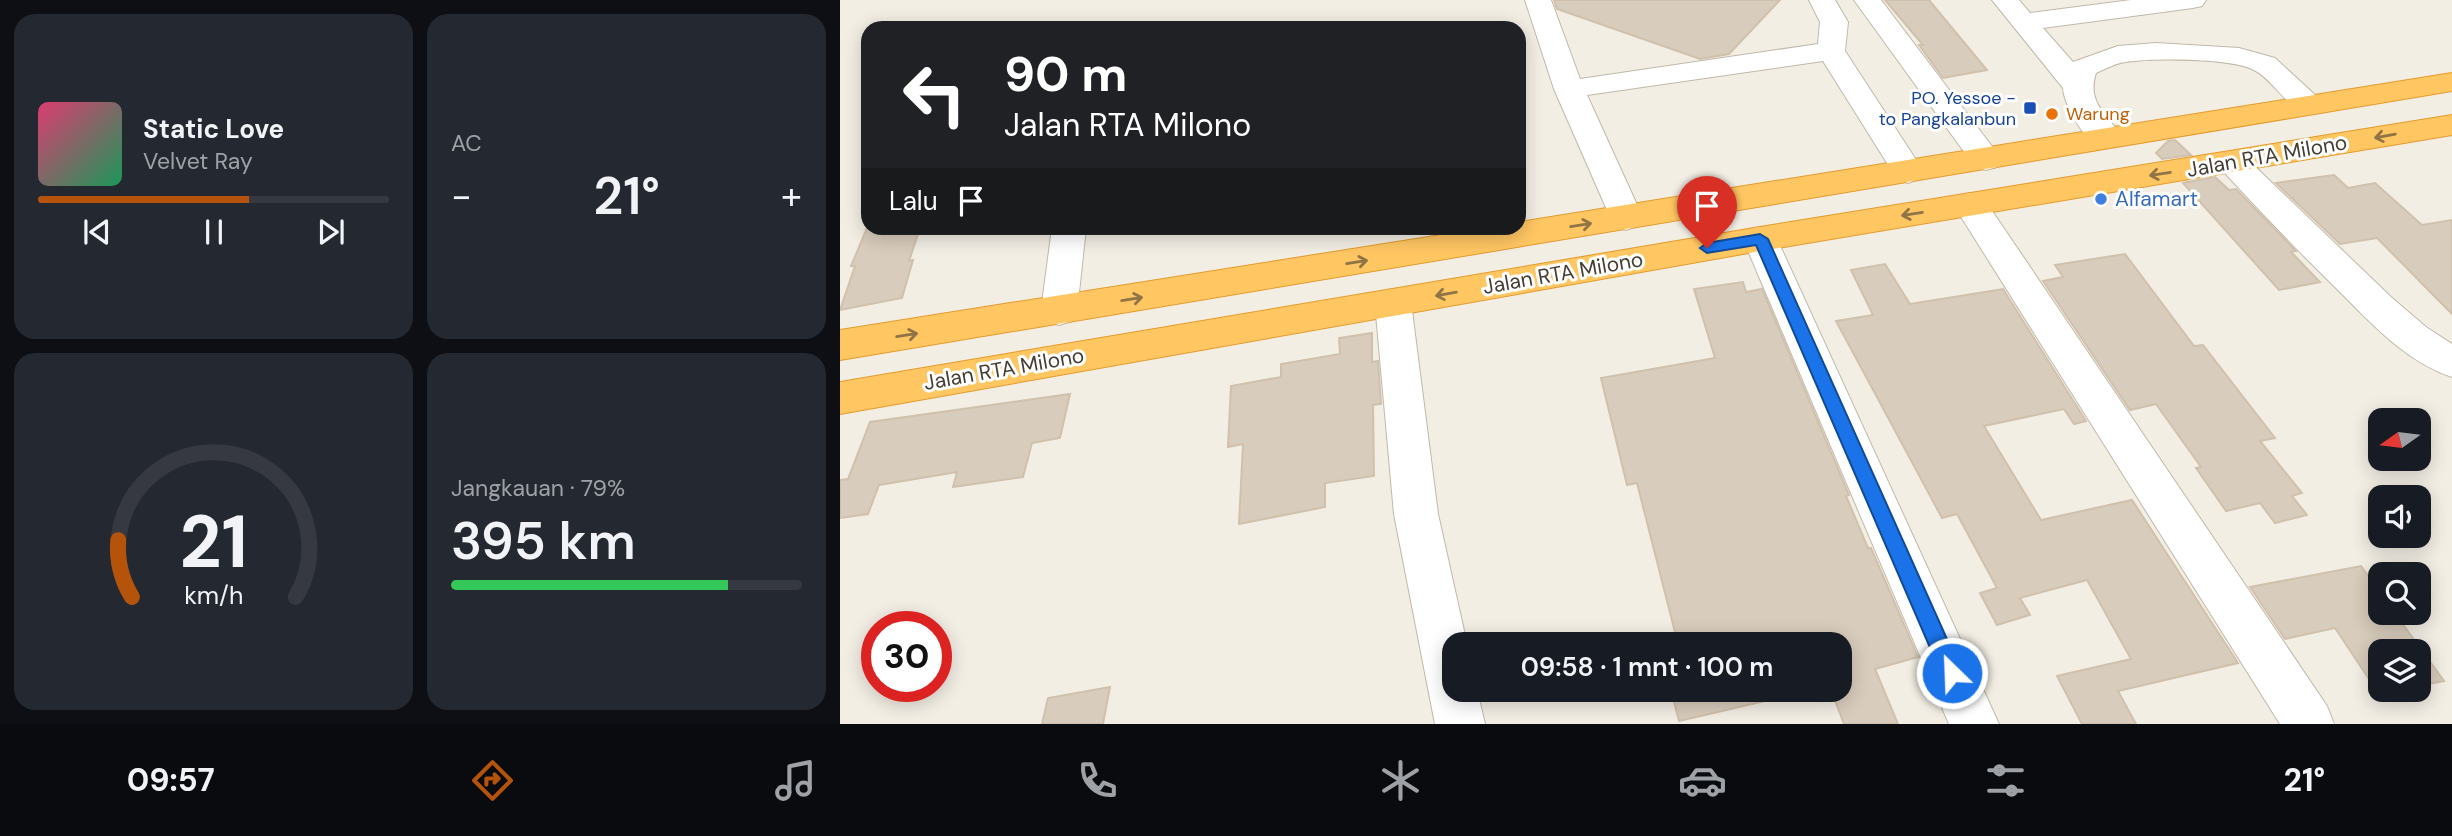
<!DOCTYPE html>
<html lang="id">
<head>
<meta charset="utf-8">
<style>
  :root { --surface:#171b24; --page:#242831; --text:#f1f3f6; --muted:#9ea1a6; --line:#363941; --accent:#b45309 }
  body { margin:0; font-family:"DM Sans",sans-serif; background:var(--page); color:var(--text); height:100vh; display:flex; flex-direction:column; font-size:26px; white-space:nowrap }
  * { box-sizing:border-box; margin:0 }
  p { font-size:23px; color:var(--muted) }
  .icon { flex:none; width:38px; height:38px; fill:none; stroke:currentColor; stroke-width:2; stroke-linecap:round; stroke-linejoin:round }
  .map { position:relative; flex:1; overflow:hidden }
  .drawer { display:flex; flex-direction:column; gap:14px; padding:14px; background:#0d0f14; width:840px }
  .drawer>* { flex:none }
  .guide { position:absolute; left:21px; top:21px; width:665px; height:214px; border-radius:21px; box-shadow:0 4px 18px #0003; background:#202124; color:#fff; overflow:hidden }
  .needle { width:46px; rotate:256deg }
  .tools { position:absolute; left:1528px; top:408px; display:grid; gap:14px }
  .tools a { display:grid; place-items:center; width:63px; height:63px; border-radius:14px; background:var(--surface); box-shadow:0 4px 18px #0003; font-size:35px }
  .speed { position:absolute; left:21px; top:611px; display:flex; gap:14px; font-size:35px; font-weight:700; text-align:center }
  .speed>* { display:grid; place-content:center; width:91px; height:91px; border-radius:50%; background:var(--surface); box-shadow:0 4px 18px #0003; line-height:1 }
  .speed .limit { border:10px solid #d22; background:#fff; color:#111 }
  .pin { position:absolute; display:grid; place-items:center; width:60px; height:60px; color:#fff; margin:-72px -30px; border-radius:50% 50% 50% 0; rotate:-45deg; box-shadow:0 0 7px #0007 }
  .pin .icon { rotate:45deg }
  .me { position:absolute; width:77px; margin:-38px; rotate:336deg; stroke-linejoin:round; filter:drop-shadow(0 0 5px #0008) }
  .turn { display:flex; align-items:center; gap:24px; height:147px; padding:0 28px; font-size:32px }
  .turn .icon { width:91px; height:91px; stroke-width:2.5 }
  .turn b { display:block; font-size:49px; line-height:60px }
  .then { display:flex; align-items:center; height:66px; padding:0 28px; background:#0003; gap:14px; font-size:26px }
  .big { font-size:52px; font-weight:600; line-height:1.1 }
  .drawer .card { flex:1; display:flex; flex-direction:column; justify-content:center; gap:10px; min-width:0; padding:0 24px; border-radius:21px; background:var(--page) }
  .drawer .dial { align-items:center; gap:0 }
  .dial svg { height:182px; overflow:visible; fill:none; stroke:var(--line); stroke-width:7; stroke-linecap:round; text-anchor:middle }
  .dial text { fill:var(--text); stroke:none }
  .song { display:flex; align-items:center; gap:21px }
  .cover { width:84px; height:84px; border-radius:10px; background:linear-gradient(135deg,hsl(340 70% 55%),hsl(150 70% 35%)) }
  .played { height:7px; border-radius:4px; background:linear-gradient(90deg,var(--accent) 60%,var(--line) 60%) }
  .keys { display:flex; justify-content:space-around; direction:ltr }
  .heat { display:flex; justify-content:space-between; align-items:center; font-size:38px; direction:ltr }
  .charge { height:10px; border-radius:5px; background:linear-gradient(90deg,#34c759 79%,var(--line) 0) }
  .drawer .tiles { flex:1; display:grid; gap:14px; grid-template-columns:repeat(2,1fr) }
  .trip { position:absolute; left:602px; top:632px; width:410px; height:70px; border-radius:21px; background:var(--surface); box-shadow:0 4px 18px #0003; font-weight:600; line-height:70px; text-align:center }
  .menu { display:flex; height:112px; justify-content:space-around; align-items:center; background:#090b0e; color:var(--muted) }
  .menu .icon { width:49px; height:49px }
  .menu .selected { color:var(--accent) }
  .menu b { font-size:32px; color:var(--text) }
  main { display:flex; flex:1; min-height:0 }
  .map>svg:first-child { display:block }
</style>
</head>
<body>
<main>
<section class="drawer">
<div class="tiles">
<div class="card">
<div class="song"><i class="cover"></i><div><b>Static Love</b><p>Velvet Ray</p></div></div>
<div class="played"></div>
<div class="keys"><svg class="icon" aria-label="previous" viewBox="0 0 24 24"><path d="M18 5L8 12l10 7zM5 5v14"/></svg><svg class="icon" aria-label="pause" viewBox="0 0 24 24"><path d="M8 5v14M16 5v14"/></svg><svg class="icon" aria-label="next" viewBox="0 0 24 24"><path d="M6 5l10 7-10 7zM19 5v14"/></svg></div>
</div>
<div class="card"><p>AC</p>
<div class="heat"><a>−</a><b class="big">21°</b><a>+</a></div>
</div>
<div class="card dial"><svg viewBox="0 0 100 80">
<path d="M14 69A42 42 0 1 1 86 69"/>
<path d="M14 69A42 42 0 0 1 8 44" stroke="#b45309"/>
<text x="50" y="56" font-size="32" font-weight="700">21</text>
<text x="50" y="72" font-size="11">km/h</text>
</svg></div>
<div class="card"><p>Jangkauan · 79%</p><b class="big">395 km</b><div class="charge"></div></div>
</div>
</section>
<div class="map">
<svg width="1612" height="724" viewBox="0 0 1612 724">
  <rect width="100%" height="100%" fill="#f3eee4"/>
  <!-- building -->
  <g fill="#d8ccbc" stroke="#d0c1ac" stroke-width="2">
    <path d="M714,0H940L889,54L860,59L717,9Z"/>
    <path d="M1045,0H1089L1147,70L1103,78L1079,45H1083Z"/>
    <path d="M1335,140L1351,155L1322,159L1316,153L1328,141Z"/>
    <path d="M1494,175L1508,188L1535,183L1582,225L1612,220V314L1537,238L1500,244L1436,183Z"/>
    <path d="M1375,177L1389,190L1396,189L1456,251L1451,252L1480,282L1439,290L1343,183Z"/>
    <path d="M27,228H80L69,261L73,260L62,298L0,310L15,266H11Z"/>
    <path d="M1285,254L1354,346L1363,345L1435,438L1420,441L1462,493L1452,496L1467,515L1435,523L1420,503L1386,511L1356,468L1361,467L1316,404L1290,410L1203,281L1223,277L1215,265Z"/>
    <path d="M1045,264L1070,304L1163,289L1246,421L1234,424L1224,409L1144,426L1201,520L1292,500L1398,663L1278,691L1296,724H1242L1217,676L1291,659L1247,580L1180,598L1190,615L1157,625L1140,593L1157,588L1117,514L1102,518L996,321L1033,315L1011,270Z"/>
    <path d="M903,282L906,292L922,289L1009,495L1006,496L1028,548H1031L1078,657L1035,669L1058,724H1004L991,690H999V644H838L797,483L787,485L761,378L875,358L854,289Z"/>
    <path d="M532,333V362L538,361L541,404L533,405L534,476L485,483V507L399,524L403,444L388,447L391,386L441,377V364L500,354L499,338Z"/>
    <path d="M230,394L220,438L192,443L183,477L113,487L117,472L39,485L28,514L0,518V480L8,479L30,422Z"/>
    <path d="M1521,566L1540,592V612H1554L1604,681L1578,686V651H1540V690H1560L1539,694L1495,628L1445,639L1410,587Z"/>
    <path d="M270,687L263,724H202L208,698Z"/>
    <path d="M831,690H972L839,721Z"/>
  </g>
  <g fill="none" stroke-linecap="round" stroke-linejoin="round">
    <!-- minor casing -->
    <g stroke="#c1b8a9" stroke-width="2">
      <g id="minor">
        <path d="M685,0H711L740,79L978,44L980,22L969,0H995L1008,22L1005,51L1084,172L1079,179L1068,183L1057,179L983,61L747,95L803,218L798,226L786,230L774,226L714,89Z"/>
        <path d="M1014,0H1041L1157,153L1162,160L1157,167L1146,170L1135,167Z"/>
        <path d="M1152,0H1179L1190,13L1291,0H1366L1362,6L1353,8L1203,28L1233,62L1278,46L1316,43L1399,48L1435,58L1487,106L1483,112C1451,121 1438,82 1414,70C1391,58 1312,58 1286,62C1276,63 1265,69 1256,73C1246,103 1268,115 1283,138L1278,145C1271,147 1263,149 1256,145C1242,136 1224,104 1223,88Z"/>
        <path d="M1393,153L1404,156L1551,297L1586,327L1612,344V377C1566,362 1531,323 1498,290C1458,251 1420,211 1382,170L1377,163L1382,156Z"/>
        <path d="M1130,193L1142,196L1487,706L1494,724H1440L1113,204L1118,196Z"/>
        <path d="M920,227L932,230L937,239L1159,724H1109L903,239L908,230Z"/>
        <path d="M212,228H246L237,311L232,321L219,325L206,321L201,311Z"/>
        <path d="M553,289L566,293L571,303L598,514L627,644H614V690H637L645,724H595L554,514L535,303L540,293Z"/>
      </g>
    </g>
    <!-- highway casing -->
    <g stroke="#e39b2d" stroke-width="2">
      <g id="highway">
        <path d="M1612,73V91L0,360V330L645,228H679V222Z"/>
        <path d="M1612,115V135L920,251L0,414V382L920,227Z"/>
      </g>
    </g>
    <!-- minor -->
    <use href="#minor" fill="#fff" fill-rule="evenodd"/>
    <!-- highway -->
    <use href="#highway" fill="#ffc662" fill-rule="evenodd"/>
  </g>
  <!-- one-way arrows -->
  <defs><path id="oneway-shaft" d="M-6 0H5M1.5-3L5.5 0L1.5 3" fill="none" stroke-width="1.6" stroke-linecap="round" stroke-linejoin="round" transform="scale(1.75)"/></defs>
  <g stroke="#8f7446">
    <use href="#oneway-shaft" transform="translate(1545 136) rotate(170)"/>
    <use href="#oneway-shaft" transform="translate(1320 174) rotate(171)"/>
    <use href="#oneway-shaft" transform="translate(1072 214) rotate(171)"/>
    <use href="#oneway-shaft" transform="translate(741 225) rotate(-9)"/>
    <use href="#oneway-shaft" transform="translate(517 262) rotate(-9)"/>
    <use href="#oneway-shaft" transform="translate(606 294) rotate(170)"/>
    <use href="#oneway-shaft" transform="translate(292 299) rotate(-9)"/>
    <use href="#oneway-shaft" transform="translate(67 335) rotate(-9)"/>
  </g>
  <!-- route -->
  <path fill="#1a73e8" stroke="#114b97" stroke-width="2" d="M920,234L928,239L1119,666L1122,673L1119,680L1112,683L1104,680L916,245L867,253L860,248L867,243Z"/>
  <!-- markers -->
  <rect fill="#1a4fb4" stroke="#fff" stroke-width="2.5" x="1183" y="101" width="14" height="14" rx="3.5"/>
  <circle fill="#e8710a" stroke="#fff" stroke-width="2.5" cx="1212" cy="114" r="7"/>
  <circle fill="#3f7fe0" stroke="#fff" stroke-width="2.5" cx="1261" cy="199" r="7"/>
  <g text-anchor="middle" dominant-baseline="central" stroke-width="6" stroke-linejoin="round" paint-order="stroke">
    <!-- far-transit labels -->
    <g font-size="18" fill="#164399" stroke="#fff" text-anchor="end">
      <text x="1176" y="98">PO. Yessoe -<tspan x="1176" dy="21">to Pangkalanbun</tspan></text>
    </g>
    <!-- far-food labels -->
    <g font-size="18" fill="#c56008" stroke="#fff" text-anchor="start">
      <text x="1226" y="114">Warung</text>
    </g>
    <!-- street labels -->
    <g font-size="21" fill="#453e34" stroke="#fff">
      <text transform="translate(1427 156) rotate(-10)">Jalan RTA Milono</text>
      <text transform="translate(723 273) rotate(-10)">Jalan RTA Milono</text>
      <text transform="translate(164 369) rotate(-10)">Jalan RTA Milono</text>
    </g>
    <!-- shop labels -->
    <g font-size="21" fill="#366cbe" stroke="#fff" text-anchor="start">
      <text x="1275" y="199">Alfamart</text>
    </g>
  </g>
</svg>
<div class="tools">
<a><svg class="needle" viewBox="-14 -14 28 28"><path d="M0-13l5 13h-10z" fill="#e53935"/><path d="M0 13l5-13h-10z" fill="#9ea1a6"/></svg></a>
<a><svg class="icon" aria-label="sound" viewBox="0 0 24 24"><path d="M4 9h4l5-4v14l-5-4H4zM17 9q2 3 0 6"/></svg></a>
<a><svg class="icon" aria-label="search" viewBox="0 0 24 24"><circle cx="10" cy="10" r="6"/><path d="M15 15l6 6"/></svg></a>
<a><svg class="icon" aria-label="layers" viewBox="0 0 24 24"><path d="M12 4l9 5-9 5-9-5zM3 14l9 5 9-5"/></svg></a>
</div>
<div class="speed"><div class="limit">30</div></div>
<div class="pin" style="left:867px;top:248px;background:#d93025"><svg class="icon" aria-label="arrive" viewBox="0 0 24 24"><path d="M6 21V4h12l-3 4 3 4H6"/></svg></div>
<svg class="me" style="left:1112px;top:673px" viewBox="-20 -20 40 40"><circle r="17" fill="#1a73e8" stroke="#fff" stroke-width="3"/><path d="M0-11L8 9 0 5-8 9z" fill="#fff"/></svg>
<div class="trip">09:58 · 1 mnt · 100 m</div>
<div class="guide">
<div class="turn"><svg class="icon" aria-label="left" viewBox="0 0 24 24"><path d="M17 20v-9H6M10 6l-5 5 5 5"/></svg><div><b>90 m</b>Jalan RTA Milono</div></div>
<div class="then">Lalu<svg class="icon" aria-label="arrive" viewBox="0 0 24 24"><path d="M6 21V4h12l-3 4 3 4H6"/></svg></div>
</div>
</div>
</main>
<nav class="menu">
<b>09:57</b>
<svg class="icon selected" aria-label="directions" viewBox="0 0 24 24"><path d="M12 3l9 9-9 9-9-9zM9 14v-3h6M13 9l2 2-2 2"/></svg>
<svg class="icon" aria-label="music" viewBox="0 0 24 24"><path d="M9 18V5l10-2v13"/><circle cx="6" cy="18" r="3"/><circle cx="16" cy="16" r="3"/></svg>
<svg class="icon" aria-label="phone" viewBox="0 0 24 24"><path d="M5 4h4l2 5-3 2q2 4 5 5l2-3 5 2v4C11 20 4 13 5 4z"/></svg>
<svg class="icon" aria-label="climate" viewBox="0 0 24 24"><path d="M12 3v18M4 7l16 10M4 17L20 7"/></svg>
<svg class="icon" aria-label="car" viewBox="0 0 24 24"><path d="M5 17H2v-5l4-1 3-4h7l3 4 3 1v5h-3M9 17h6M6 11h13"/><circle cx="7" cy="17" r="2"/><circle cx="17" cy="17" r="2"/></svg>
<svg class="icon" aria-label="filters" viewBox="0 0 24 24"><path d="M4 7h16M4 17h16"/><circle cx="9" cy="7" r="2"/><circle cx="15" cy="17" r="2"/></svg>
<b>21°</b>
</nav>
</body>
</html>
